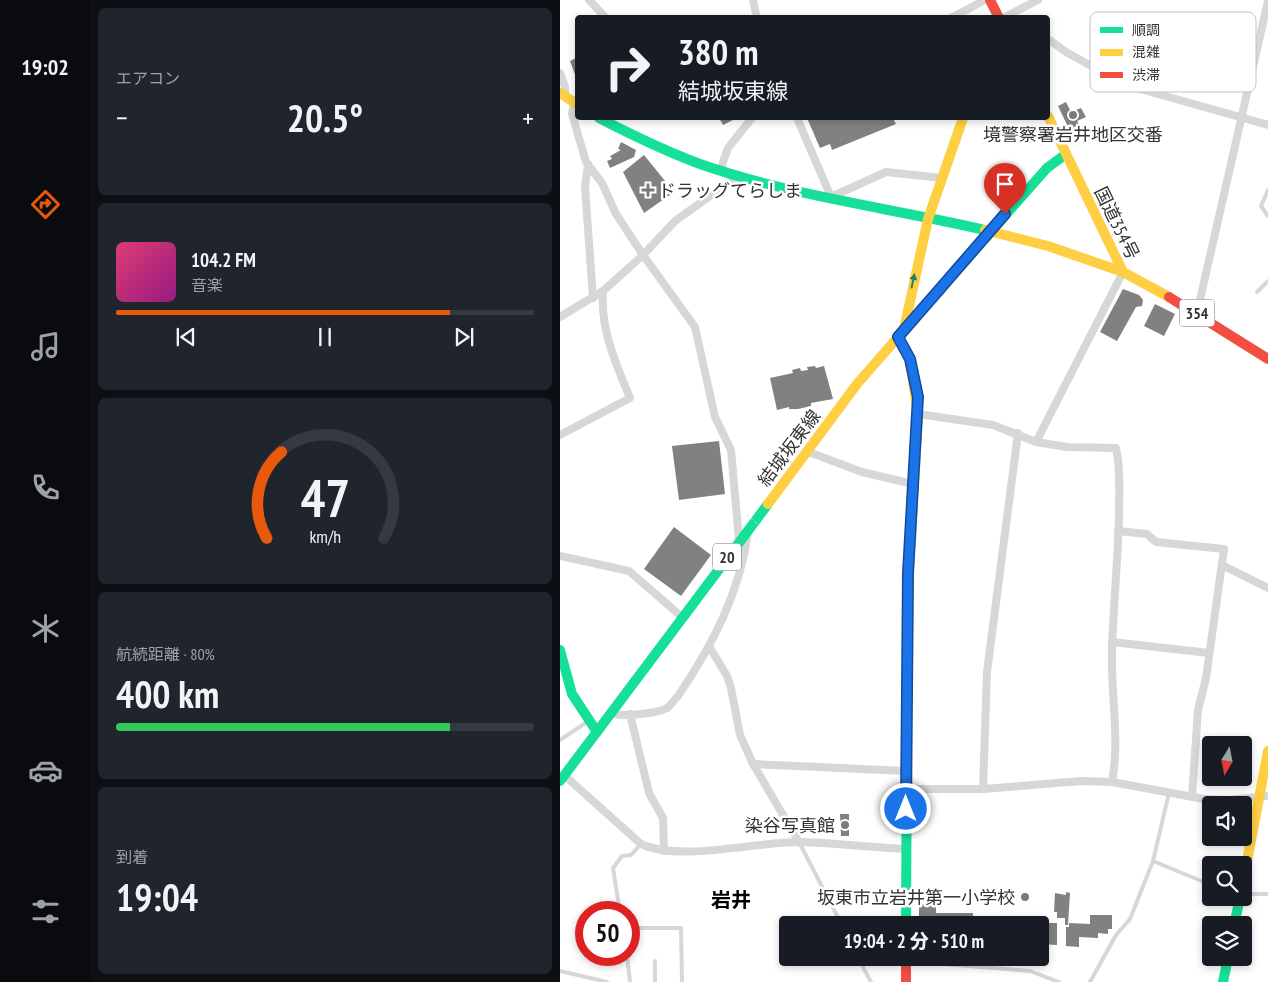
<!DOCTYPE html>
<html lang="ja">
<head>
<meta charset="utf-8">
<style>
  :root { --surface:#171b24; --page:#20242c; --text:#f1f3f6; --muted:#9ea1a6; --line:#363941; --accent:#ea580c }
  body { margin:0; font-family:"PT Sans Narrow","Noto Sans JP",sans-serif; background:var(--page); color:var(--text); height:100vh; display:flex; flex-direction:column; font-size:19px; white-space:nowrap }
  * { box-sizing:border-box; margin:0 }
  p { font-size:16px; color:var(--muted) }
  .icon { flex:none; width:28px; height:28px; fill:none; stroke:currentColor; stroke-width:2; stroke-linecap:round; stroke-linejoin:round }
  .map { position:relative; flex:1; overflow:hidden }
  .panel { display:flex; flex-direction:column; gap:8px; padding:8px; background:#0d0f14; width:470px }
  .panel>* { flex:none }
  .banner { position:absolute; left:15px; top:15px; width:475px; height:105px; border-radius:5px; box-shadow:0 2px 8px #0003; background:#171b24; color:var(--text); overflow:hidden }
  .needle { width:32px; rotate:190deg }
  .tools { position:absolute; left:642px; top:736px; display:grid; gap:10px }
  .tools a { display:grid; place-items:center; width:50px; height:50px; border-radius:5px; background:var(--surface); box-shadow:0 2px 8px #0003; font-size:25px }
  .speed { position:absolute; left:15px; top:901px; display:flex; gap:10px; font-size:25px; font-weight:700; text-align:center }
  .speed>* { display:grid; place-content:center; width:65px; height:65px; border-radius:50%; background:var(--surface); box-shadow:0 2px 8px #0003; line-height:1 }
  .speed .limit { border:8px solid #d22; background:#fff; color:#111 }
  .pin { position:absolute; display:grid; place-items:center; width:42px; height:42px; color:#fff; margin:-51px -21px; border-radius:50% 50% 50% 0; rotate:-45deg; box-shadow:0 0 5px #0007 }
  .pin .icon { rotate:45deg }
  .me { position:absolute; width:55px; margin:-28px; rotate:0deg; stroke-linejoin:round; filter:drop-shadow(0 0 4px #0008) }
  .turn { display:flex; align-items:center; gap:18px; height:105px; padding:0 20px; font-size:22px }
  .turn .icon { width:65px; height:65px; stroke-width:2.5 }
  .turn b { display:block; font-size:35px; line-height:42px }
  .big { font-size:38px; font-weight:800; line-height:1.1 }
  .panel .card { flex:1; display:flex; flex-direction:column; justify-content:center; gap:8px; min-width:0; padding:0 18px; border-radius:8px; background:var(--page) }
  .panel .dial { align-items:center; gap:0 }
  .dial svg { height:130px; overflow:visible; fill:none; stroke:var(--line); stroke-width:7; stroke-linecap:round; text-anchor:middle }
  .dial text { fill:var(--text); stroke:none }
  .song { display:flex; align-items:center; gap:15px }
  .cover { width:60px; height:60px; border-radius:8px; background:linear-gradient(135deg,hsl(340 70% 55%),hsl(310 70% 35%)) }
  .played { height:5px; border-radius:2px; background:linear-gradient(90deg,var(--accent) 80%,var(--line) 80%) }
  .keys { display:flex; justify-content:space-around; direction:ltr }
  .heat { display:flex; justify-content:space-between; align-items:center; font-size:28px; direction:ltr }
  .charge { height:8px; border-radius:4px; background:linear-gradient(90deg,#34c759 80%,var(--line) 0) }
  .trip { position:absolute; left:219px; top:916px; width:270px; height:50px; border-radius:5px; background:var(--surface); box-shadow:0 2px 8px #0003; font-weight:800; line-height:50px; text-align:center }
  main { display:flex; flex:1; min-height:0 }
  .dock { display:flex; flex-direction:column; width:90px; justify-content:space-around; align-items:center; background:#090b0e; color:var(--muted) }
  .dock .icon { width:35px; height:35px }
  .dock .active { color:var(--accent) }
  .dock b { font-size:22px; color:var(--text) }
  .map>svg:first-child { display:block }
</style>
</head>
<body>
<main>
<nav class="dock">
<b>19:02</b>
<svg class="icon active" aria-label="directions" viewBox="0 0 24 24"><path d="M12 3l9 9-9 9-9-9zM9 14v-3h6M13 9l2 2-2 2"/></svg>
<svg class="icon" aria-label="music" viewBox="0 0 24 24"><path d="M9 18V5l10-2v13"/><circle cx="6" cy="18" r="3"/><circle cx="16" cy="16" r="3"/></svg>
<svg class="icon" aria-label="phone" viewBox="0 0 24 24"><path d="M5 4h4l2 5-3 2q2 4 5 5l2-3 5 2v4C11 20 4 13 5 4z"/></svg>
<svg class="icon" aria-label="climate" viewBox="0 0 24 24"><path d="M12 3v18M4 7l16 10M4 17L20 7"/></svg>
<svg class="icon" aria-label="car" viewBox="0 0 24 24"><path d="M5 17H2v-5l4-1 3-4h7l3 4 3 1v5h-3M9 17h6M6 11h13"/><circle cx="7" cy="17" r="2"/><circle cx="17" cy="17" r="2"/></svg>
<svg class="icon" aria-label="filters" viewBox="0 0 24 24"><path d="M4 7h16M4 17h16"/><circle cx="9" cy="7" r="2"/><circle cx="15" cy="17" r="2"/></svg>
</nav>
<section class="panel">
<div class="card"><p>エアコン</p>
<div class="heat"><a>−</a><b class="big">20.5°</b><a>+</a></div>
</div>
<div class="card">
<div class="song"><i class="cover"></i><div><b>104.2 FM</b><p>音楽</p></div></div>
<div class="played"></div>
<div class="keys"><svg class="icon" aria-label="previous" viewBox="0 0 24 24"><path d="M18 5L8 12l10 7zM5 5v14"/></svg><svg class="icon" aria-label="pause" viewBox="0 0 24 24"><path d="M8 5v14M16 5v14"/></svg><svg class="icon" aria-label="next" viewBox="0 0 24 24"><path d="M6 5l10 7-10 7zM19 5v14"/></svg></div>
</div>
<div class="card dial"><svg viewBox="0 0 100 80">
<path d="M14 69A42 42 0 1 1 86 69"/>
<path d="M14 69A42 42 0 0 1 23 16" stroke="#ea580c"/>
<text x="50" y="56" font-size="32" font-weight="700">47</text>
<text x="50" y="72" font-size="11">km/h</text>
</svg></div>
<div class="card"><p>航続距離 · 80%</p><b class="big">400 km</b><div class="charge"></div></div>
<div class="card"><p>到着</p><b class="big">19:04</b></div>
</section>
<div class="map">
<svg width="708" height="982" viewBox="0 0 708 982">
  <rect width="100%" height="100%" fill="#fff"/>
  <!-- building -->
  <g fill="#818181">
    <path d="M18,57V80H17L10,61Z"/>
    <path d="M506,102L511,112L521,108L526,117L517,121L520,126L510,131L498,106Z"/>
    <path d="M159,118H177L163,125Z"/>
    <path d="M247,118H333L336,124L272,150L270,144L260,148Z"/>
    <path d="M61,142L76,150L74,157L50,168L47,161L52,159L50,156L61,150L58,149Z"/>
    <path d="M84,155L114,192L84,213L63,172Z"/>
    <path d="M563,289L579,295L583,300L582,306L576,307L557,341L540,332Z"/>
    <path d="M595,304L615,314L604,336L584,326Z"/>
    <path d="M255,366L256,368L264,366L273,399L251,403V406L238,409H229V407L217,410L210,378L233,373L232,370L240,368L241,371L248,370L247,367Z"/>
    <path d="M159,441L165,494L119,500L112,446Z"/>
    <path d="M114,527L151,555L121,596L84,569Z"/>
    <path d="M280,814H289V836H281Z"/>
    <path d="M506,892L510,893L508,925H505V918H497V912H494L495,893L506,895Z"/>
    <path d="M359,904H376V913H413V925H359Z"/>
    <path d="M530,915H552V929H548V934L538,933V938L519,937V947L506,946V927H509V923L530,924Z"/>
    <path d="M448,919H466V923H497V945L480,944V925H423V922H448Z"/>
  </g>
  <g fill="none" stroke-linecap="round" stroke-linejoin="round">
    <!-- lane -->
    <g stroke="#d7d7d7" stroke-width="4">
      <path d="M708,190L701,206L708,216"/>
      <path d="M697,292L708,281"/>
      <path d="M0,740L27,722"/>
      <path d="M609,793L593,861L651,885"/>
      <path d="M239,842L282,925"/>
      <path d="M684,894H708"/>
      <path d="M60,912L53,868L62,856L71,855L81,844"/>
      <path d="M69,928H121L122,982"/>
      <path d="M67,955L70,982"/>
      <path d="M298,958L311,982"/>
      <path d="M95,961V982"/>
      <path d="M346,961L470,971L499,982"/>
      <path d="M0,971L47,982"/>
      <path d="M530,982L556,935L570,919L593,861"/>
    </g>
    <!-- street -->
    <g stroke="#d7d7d7" stroke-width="8">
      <path d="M29,0L46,18"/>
      <path d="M193,0L197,18"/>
      <path d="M391,18L425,0"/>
      <path d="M443,18L478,0"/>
      <path d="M488,39L506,52L566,85L708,125"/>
      <path d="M0,73L5,87V96"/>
      <path d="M14,103L12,114L26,162L42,183L56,214L83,255L135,327L155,417L171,450L179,540"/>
      <path d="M237,118L271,197L326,172L382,178"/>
      <path d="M28,164L25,187L33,298"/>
      <path d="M160,171L168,148L192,118"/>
      <path d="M637,313L708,1"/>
      <path d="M0,317L43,291L83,255L115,221L178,176"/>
      <path d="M358,414L433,425L476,442L507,447L556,448C561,471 559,494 559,516C558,562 553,607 552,653C551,696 560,740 552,782"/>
      <path d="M0,435L70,398C56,364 40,329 43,291"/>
      <path d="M476,442L563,272"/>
      <path d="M246,451L302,472L353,484"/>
      <path d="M558,531L587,534L596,542L664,549L646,678L638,710L632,797"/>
      <path d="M0,556L69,571L122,617"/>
      <path d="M662,565L708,588"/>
      <path d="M552,642L649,653"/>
      <path d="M149,646L167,676L171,688L180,735L193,764L239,842"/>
      <path d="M50,713C61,717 96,714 107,708C111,705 114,700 118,696C152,646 180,593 188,532"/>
      <path d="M70,714L89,793L103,818L104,851"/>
      <path d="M193,764L346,771"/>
      <path d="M4,775L81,844C120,862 195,842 239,842C275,843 310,847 346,849"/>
      <path d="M346,789H423L522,781L552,782L644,799L668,800L708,796"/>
      <path d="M423,789L427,672L458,433"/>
    </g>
    <!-- fast -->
    <g stroke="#16e098" stroke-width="10">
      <path d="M39,118C72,135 105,151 140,164C232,196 330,208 425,230"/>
      <path d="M380,289L487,168L506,154"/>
      <path d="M0,650L12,694L37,732"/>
      <path d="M0,781L208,504"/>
      <path d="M346,925L347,735"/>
      <path d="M674,925L680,898"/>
      <path d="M663,982L668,958"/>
    </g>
    <!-- slow -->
    <g stroke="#ffcf43" stroke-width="10">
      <path d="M0,93L18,105"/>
      <path d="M488,116L563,272L609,297"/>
      <path d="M425,230L488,246L563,272"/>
      <path d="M344,329L368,219L403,118"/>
      <path d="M338,337L349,355L358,414L347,605V735"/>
      <path d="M208,504L297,384L380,289"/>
      <path d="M684,877L708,751"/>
    </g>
    <!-- jam -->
    <g stroke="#f24e42" stroke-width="10">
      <path d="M430,0L439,18"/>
      <path d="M609,297L708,359"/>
      <path d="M346,958V982"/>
    </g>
    <!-- path-bridge -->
    <path stroke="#d6d6d6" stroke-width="1" stroke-dasharray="2.5 2.5" stroke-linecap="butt" d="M187,515L201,527"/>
  </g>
  <!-- one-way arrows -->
  <defs><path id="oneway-solid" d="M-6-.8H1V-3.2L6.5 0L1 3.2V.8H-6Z" transform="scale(1.25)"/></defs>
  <use fill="#268160" href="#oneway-solid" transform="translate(353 281) rotate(-78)"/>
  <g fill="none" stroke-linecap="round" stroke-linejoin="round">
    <!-- route casing -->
    <g stroke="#114b97" stroke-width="12">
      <path id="route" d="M346,809L348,573L358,397L350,359L338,337L445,214"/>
    </g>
    <!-- route -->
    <use href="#route" stroke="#1a73e8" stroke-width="9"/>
  </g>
  <!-- markers -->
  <g fill="#7a7a7a" stroke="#fff" stroke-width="2">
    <circle cx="513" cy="115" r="5"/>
    <path d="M85.5 182.5h5v5h5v5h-5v5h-5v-5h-5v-5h5z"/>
    <circle cx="285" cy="825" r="5"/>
    <circle cx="465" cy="897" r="5"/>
  </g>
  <g text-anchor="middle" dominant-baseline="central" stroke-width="5" stroke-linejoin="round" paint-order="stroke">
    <!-- shield labels -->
    <g fill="#fff" stroke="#707070" stroke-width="1">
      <rect x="619.5" y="299.5" width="35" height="27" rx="4"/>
      <rect x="153" y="543.5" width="28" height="27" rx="4"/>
    </g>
    <g font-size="16" font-weight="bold" fill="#333">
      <text x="637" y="313">354</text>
      <text x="167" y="557">20</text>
    </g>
    <!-- poi labels -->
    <g font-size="18" fill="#333" stroke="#fff" text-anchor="end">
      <text x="513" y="134" text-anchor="middle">境警察署岩井地区交番</text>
      <text x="98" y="190" text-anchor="start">ドラッグてらしま</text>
      <text x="275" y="825">染谷写真館</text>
      <text x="455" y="897">坂東市立岩井第一小学校</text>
    </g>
    <!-- street labels -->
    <g font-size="18" fill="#333" stroke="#fff">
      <text transform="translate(557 223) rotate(64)">国道354号</text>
      <text transform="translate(229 448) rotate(-53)">結城坂東線</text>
    </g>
    <!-- quarter labels -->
    <g font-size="20" font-weight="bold" fill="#000" stroke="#fff">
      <text x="171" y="900">岩井</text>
    </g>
  </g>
  <!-- legend -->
  <rect x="530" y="12" width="166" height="80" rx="8" fill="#fff" stroke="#c2c2c2" stroke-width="1"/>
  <rect x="540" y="27" width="23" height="6" fill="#16e098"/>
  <rect x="540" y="49" width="23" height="7" fill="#ffcf43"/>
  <rect x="540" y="72" width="23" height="6" fill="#f24e42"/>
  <g font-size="14" fill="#333">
    <text x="572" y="35">順調</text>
    <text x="572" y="57">混雑</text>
    <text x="572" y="80">渋滞</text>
  </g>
</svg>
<div class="tools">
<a><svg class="needle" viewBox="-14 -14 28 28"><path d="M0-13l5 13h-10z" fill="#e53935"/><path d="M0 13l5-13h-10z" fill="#9ea1a6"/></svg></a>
<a><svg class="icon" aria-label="sound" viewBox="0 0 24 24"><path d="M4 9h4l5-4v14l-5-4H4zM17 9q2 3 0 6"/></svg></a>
<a><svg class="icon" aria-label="search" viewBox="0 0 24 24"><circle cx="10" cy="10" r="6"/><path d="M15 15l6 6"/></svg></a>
<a><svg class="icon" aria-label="layers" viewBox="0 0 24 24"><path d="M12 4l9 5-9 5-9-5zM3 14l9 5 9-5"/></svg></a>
</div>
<div class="speed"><div class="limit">50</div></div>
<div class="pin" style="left:445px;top:214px;background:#d93025"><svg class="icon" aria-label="arrive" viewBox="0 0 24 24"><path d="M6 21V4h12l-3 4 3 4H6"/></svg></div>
<svg class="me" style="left:346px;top:809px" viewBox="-20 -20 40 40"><circle r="17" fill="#1a73e8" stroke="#fff" stroke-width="3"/><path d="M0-11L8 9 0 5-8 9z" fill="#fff"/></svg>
<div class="trip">19:04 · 2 分 · 510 m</div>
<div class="banner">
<div class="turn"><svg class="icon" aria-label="right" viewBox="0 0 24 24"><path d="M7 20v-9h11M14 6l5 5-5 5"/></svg><div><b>380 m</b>結城坂東線</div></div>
</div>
</div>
</main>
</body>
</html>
